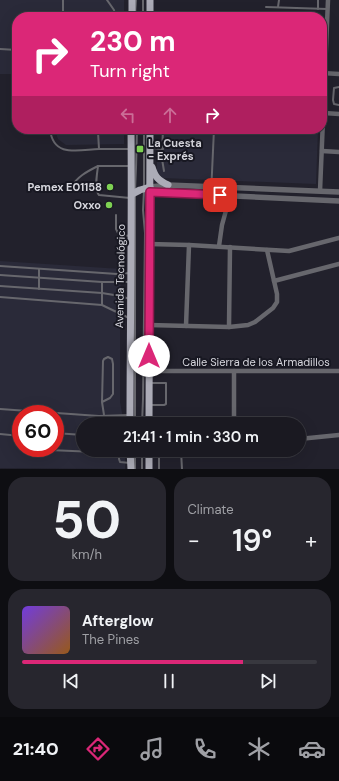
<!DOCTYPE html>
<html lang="en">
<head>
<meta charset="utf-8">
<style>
  :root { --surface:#1a1921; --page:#27262e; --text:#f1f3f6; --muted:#9fa0a5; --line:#38383f; --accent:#db2777 }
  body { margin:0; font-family:"DM Sans",sans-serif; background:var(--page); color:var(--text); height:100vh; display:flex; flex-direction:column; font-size:15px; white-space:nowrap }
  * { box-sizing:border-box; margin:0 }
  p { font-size:13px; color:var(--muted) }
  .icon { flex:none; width:22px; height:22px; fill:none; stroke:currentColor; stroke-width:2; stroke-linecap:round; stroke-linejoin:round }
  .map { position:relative; height:469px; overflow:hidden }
  .drawer { display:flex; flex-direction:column; gap:8px; padding:8px; background:#0e0e12; flex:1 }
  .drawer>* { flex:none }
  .hud { position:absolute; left:12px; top:12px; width:315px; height:122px; border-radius:16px; box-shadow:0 4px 16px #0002,0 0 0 1px var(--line); background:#db2777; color:#fff; overflow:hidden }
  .speed { position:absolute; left:12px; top:405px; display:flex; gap:8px; font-size:20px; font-weight:700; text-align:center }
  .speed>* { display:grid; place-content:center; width:52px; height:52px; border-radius:50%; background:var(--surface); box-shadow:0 4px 16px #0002,0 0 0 1px var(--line); line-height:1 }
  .speed .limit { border:6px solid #d22; background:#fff; color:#111 }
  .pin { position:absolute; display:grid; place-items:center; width:34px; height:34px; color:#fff; margin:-17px; border-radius:8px; box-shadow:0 2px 6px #0006 }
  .me { position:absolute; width:44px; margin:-22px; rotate:0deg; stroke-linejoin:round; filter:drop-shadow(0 0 3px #0008) }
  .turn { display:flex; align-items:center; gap:14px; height:84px; padding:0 12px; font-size:18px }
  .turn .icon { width:52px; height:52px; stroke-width:2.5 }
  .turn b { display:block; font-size:28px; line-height:34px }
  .lanes { display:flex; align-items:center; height:38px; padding:0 12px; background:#0003; justify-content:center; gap:20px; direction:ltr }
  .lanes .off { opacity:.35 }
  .big { font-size:30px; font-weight:600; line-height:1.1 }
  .drawer .tile { flex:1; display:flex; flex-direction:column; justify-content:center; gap:6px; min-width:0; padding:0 14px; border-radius:16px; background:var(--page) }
  .drawer .dial { align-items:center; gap:0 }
  .dial b { font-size:52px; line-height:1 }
  .song { display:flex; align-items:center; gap:12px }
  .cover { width:48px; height:48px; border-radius:6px; background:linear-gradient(135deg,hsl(260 70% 55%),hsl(30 70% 35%)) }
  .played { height:4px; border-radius:2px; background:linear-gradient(90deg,var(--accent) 75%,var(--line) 75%) }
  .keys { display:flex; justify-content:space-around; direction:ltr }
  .heat { display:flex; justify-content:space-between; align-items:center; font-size:22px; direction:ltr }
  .drawer .tiles { flex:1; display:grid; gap:8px; grid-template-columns:1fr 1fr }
  .tile:last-child { grid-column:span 2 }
  .trip { position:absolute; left:76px; top:417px; width:230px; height:40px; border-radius:20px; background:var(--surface); box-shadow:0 4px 16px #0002,0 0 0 1px var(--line); font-weight:600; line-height:40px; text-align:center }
  .dock { display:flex; height:64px; justify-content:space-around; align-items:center; background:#0a0a0d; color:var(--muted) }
  .dock .icon { width:28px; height:28px }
  .dock .on { color:var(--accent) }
  .dock b { font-size:18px; color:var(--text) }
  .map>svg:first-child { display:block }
</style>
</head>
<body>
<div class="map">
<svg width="339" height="469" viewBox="0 0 339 469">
  <rect width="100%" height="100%" fill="#22212c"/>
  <!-- built -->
  <g fill="#2a2a39" fill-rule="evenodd">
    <path d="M0,0H124V17H17V74H0Z"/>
    <path d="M56,129H124V144L66,145L58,139L56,133Z"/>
    <path d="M161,129H318L316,184L163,178L157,171V141L161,140Z"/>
    <path d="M0,261L121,269L120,317V402L124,424H83V450H125V469L0,468ZM21,414H55V448H21Z"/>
  </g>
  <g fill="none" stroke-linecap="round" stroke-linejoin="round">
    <!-- service -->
    <g stroke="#67676d" stroke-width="2">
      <path d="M107,0L114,10L115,17"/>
      <path d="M266,7L327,9"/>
      <path d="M278,7L279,0"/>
      <path d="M318,9V0"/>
      <path d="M115,14H130"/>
      <path d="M135,15L136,0"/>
      <path d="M63,17V0"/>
      <path d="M143,17V0"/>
      <path d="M157,17L158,15L160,14L229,15"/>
      <path d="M0,49L17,50"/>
      <path d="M339,87L334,88L333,100L334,104L339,105"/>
      <path d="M50,129C53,158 78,150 99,149"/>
      <path d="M92,129L97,131L98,132L99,149H130"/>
      <path d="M163,129L162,159L164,171"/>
      <path d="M152,148L163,149"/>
      <path d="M144,187V129"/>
      <path d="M71,188C76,177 88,171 98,166"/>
      <path d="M135,190L136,168L137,129"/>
      <path d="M211,194L214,129"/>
      <path d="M130,198L99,195C94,189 97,175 98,166H130"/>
      <path d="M116,215V229L118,233L123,235L130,236"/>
      <path d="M0,266L117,274L130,273"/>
      <path d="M39,269V289"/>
      <path d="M0,275L102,282"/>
      <path d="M0,286L102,293L120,296L130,299"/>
      <path d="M0,297L102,305L129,318"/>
      <path d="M102,305V282H129"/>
      <path d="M102,402L110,398L113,394V364L112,359L108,357L104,359L103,361L102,402L104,415"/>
      <path d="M150,405H164L166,404V383H151"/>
      <path d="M0,409L99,416L129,415"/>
      <path d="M135,424V194"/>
      <path d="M142,424L143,399L145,233L143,210L144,191"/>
      <path d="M55,433L83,435"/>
      <path d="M0,434L21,436"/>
      <path d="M38,448L43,450H49L119,453"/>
      <path d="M119,450V459L120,462L130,463"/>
      <path d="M135,450V469"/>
      <path d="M142,450V469"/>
      <path d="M181,451L182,469"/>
      <path d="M159,469V452"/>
    </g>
    <!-- minor -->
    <g stroke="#67676d" stroke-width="4.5">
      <path d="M322,73L339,74"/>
      <path d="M324,113L339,114"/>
      <path d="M322,151L339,152"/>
      <path d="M320,191L328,0"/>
      <path d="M149,244L189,245L289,251L339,238"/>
      <path d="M219,246L222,225L230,196L231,188"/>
      <path d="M274,281L339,264"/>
      <path d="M149,325L229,327L248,325L255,322L273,308L277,302V294L267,250"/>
      <path d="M186,326L189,245"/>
      <path d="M229,327L230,247"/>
      <path d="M149,371H339"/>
      <path d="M234,424V371"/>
      <path d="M299,439L339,435"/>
      <path d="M149,452L190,450"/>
    </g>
    <!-- tertiary -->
    <g stroke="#67676d" stroke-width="5.5">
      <path d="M150,187L168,185L339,192"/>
      <path d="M150,192L339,201"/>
    </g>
    <!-- primary -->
    <g stroke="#acacb7" stroke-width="7">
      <path d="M132,17V0"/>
      <path d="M150,17V0"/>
      <path d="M152,167C155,177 158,180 168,185"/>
      <path d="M132,194L140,190L150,187"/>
      <path d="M130,424C130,326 132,227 131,129"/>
      <path d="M149,424L150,129"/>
      <path d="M130,450L131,469"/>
      <path d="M149,469V450"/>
    </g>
  </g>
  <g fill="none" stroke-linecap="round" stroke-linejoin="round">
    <!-- route casing -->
    <g stroke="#8e194d" stroke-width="10">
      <path id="route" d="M149,356L150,192L220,195"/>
    </g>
    <!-- route -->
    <use href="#route" stroke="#db2777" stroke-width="7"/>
  </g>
  <!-- markers -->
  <g fill="#7ed153" stroke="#181822" stroke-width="1.5">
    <rect x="136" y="145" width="8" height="8" rx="2"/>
    <circle cx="110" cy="187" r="4"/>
    <circle cx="109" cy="205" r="4"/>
  </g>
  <g text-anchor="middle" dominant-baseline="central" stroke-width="4" stroke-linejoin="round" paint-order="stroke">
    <!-- poi labels -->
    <g font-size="11" font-weight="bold" fill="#d6d6dd" stroke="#181822" text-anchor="end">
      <text x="148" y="143" text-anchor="start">La Cuesta<tspan x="148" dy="13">- Exprés</tspan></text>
      <text x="102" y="187">Pemex E01158</text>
      <text x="101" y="205">Oxxo</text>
    </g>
    <!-- street labels -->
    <g font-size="11" fill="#d6d6dd" stroke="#181822">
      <text transform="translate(120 276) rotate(-89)">Avenida Tecnológico</text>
      <text x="256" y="362">Calle Sierra de los Armadillos</text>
    </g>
  </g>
</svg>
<div class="speed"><div class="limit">60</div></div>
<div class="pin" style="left:220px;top:195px;background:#d93025"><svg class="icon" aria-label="arrive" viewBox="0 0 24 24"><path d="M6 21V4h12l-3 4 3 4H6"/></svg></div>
<svg class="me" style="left:149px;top:356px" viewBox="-20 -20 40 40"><circle r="19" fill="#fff"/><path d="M0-13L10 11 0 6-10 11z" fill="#db2777"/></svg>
<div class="trip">21:41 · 1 min · 330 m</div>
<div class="hud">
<div class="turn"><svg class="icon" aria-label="right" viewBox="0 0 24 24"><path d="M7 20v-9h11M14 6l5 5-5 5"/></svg><div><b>230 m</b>Turn right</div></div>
<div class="lanes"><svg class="icon off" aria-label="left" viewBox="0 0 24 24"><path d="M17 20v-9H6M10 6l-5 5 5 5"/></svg><svg class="icon off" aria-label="ahead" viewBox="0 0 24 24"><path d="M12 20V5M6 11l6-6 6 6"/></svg><svg class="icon" aria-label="right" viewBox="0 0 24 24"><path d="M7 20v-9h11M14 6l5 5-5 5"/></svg></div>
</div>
</div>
<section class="drawer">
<div class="tiles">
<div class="tile dial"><b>50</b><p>km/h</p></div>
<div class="tile"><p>Climate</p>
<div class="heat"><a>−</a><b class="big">19°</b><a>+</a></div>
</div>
<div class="tile">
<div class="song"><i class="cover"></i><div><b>Afterglow</b><p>The Pines</p></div></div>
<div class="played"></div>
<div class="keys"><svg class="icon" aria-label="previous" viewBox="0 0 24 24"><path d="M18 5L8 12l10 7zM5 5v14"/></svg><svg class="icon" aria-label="pause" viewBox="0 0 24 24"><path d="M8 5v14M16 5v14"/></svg><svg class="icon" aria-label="next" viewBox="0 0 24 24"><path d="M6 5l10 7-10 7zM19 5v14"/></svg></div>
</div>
</div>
</section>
<nav class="dock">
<b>21:40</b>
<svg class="icon on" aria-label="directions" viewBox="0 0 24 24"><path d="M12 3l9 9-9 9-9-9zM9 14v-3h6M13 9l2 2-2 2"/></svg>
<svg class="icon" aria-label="music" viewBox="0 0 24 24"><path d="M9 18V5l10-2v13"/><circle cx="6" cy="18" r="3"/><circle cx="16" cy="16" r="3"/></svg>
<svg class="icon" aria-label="phone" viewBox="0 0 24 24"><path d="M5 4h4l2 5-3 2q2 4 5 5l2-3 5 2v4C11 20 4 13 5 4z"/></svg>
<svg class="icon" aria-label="climate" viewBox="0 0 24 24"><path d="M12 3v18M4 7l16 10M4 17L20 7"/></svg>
<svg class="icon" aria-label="car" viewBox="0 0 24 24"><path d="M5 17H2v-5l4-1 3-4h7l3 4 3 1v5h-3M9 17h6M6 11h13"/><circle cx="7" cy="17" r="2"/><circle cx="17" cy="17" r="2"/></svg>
</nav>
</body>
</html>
